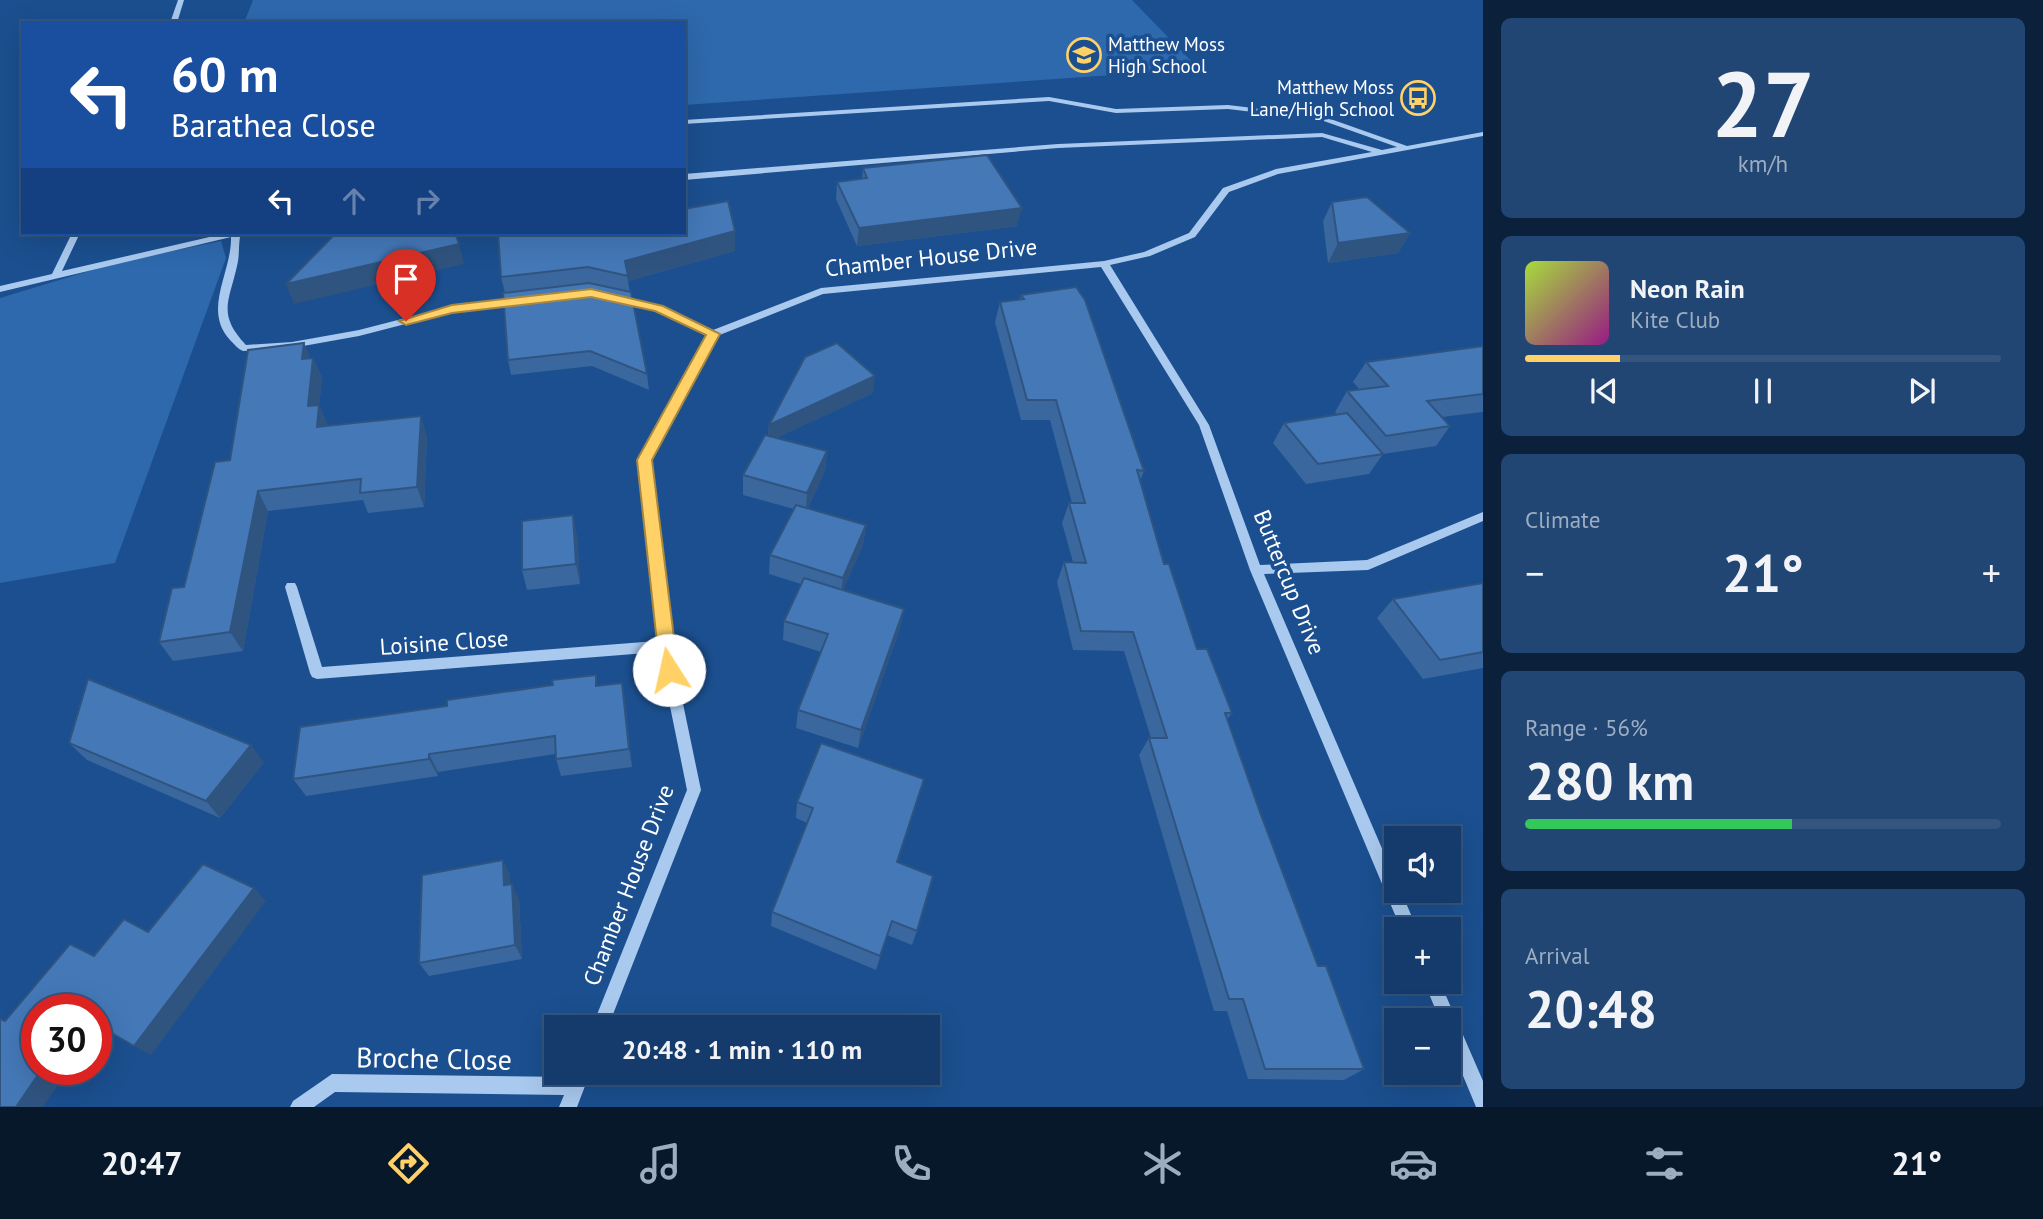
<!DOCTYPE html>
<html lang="en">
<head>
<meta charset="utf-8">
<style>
  :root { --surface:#143b6b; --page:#214673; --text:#f1f3f6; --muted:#9dadc1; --line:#33557e; --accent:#ffd166 }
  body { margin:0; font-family:"PT Sans",sans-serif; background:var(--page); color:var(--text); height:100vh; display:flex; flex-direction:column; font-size:26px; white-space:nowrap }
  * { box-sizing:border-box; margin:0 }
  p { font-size:23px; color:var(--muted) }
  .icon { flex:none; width:38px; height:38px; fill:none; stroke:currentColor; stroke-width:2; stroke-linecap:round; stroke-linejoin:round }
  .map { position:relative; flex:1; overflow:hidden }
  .sheet { display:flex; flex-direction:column; gap:18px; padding:18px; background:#0b203b; width:560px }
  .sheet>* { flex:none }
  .guide { position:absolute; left:21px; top:21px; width:665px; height:214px; border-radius:0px; box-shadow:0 7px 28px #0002,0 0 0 2px var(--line); background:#1a4fa0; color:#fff; overflow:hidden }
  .buttons { position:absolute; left:1384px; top:826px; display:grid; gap:14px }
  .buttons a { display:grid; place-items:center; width:77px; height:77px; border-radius:0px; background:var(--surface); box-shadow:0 7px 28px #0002,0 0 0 2px var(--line); font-size:35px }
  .speed { position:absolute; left:21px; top:994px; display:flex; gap:14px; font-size:35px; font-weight:700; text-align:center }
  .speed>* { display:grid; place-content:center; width:91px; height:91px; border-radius:50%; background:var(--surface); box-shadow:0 7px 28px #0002,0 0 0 2px var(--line); line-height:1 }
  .speed .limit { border:10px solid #d22; background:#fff; color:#111 }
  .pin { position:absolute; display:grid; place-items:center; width:60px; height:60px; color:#fff; margin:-72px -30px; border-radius:50% 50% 50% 0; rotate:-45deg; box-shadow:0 0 7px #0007 }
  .pin .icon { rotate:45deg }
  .me { position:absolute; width:77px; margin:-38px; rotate:350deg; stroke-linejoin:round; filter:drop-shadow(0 0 5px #0008) }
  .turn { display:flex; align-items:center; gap:24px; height:147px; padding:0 35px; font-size:32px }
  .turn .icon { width:91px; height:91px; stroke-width:2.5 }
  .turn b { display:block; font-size:49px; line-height:60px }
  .lanes { display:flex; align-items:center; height:66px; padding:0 35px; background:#0003; justify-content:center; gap:35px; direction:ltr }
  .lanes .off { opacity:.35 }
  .big { font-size:52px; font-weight:700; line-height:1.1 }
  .sheet .tile { flex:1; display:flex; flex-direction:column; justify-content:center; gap:10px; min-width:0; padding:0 24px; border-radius:10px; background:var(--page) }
  .sheet .dial { align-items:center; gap:0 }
  .dial b { font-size:91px; line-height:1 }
  .song { display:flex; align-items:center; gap:21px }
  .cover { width:84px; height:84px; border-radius:10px; background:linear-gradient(135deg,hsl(80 70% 55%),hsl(310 70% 35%)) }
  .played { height:7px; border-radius:4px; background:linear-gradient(90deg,var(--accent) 20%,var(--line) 20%) }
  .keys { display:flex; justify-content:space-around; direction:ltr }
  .heat { display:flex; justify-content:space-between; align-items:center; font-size:38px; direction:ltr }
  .charge { height:10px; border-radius:5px; background:linear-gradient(90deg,#34c759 56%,var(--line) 0) }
  .trip { position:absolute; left:544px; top:1015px; width:396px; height:70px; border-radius:0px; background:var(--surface); box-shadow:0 7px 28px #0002,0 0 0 2px var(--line); font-weight:700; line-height:70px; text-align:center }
  .tabs { display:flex; height:112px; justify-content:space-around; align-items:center; background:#08182b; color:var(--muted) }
  .tabs .icon { width:49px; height:49px }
  .tabs .current { color:var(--accent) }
  .tabs b { font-size:32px; color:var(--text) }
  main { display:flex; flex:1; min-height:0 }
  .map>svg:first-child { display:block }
</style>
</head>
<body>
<main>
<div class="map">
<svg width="1483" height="1107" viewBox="0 0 1483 1107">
  <rect width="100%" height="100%" fill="#1b4f8f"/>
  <!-- green -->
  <g fill="#2e69ad">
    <path d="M253,0H1132L1199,69L684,105V23H244Z"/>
    <path d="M221,241L226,258L115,563L0,583V298L119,262Z"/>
  </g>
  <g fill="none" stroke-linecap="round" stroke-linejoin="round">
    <!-- minor -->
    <g fill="#a9c9ee" fill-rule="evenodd">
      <path d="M178,0H184L177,23H170Z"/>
      <path d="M1049,97L1116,109L1228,105L1322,116L1407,146L1483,132V136L1278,174L1229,192L1195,237L1150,256L1110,265L1209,425L1260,565L1367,560L1483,512V521L1368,570L1264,574L1396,881V891H1401L1417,929H1401L1250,570L1199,425L1101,267L823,294L717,336L650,460L671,646L701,790L608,1027H592L687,790L659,652L317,679L312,677L310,673L285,587L287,583H295L297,587L322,667L657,641L638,460L707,335L656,310L616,301V297L662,306L713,330L821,288L1104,261L1144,252L1189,233L1223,188L1276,169L1372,152L1322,137L1058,148L684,180V174L1058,144L1322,133L1382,150L1397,147L1321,120L1228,109L1116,113L1049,101L684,124V120Z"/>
      <path d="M72,233H80L62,271L227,233H241C238,242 240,255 237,266C229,302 217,314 246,345L292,342L359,330L452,306L518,298L523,301L518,304L452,312L359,336L292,348L243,351C238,349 235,345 230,340C202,310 232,272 231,237L0,292V286L52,274Z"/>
      <path d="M1424,982H1440L1483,1081V1107H1476L1449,1042V1020H1440Z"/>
      <path d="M572,1073H590L577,1107H559L564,1095L335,1092L314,1107H290L293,1101L332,1074L571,1077Z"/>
    </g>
  </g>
  <!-- wall -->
  <g fill="#3a679d">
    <path d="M863,168L1017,226L857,246L836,199L837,182L862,179Z"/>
    <path d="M1332,202L1410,233L1398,253L1328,263L1323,221Z"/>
    <path d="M735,251L628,281L630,292L647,374L649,390L592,366L511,375L508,360L505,293L501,277Z"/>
    <path d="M1021,295L1144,471L1140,481L1164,564L1197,649L1232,713L1227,720L1261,815L1318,966L1364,1069L1344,1080L1248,1079L1227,1011H1214L1139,755L1149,738H1151L1124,651L1073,650L1057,582L1064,562H1073L1062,523L1069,503H1072L1050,420H1021L995,322L1000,302L1020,299Z"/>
    <path d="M1483,346V412L1442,417L1450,426L1436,446L1383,454L1369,474L1306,484L1273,443L1284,423L1337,414L1335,412L1347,391L1360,390L1353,382L1366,362Z"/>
    <path d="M311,358H313L322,378L319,405L328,426L427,436L424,507L368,513L363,500L268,511L243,651L173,661L159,642L184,587L230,460Z"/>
    <path d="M873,393L776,438L827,451L825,471L808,508L866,525L863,545L843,590L904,609L900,628L858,748L796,728L798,710L821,652L783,640L784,621L801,584L769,574L770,555L794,509L743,495V475L768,436L769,425Z"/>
    <path d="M577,535L580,584L527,590L522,570Z"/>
    <path d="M1483,583V668L1423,679L1377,618L1393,599Z"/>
    <path d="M622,683L625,701L632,767L561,776L556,759L555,754L438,772V776L306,796L293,779L447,706Z"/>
    <path d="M69,743L264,762L220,818L87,760Z"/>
    <path d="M821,743L898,862L917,931L912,945L887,935L876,970L771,926L772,912L807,823L796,818L797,802Z"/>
    <path d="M503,860L510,876V885L519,899L522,959L429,976L419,963Z"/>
  </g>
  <!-- shaded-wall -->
  <g fill="#305480">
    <path d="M1022,208L1017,226L857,246L859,228Z"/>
    <path d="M735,231V251L628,281L625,261Z"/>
    <path d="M1410,233L1398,253L1328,263L1338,243Z"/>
    <path d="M459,244L464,264L294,304L286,284Z"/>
    <path d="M304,343L313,363L302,359Z"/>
    <path d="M313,358L322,378L317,427L308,406Z"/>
    <path d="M875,376L873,393L768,442L769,425Z"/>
    <path d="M319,405L328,425L326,447L317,427Z"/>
    <path d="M421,416L427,436L424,507L417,487Z"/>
    <path d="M827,451L825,471L806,512L807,493Z"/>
    <path d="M258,491L268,511L243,651L230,632Z"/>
    <path d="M573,515L577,535L580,584L576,564Z"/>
    <path d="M866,525L863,545L840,597L843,578Z"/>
    <path d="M904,609L900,628L858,748L861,730Z"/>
    <path d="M622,683L625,701L632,767L629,749Z"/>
    <path d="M251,745L264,762L220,818L206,801Z"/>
    <path d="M429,754L438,772V776L429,759Z"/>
    <path d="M503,860L510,876L511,900L504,885Z"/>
    <path d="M512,884L519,899L522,959L515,945Z"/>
    <path d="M254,888L266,901L151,1055L134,1046Z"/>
    <path d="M42,1069H69L43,1107H16Z"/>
  </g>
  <!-- building -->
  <g fill="#4478b7" stroke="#305480" stroke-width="2">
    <path d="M987,155L1022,208L859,228L837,182L867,178L863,168Z"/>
    <path d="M1367,197L1410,233L1338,243L1332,202Z"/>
    <path d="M728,201L735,231L625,261L628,276L588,267L501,277L498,233H684V209Z"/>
    <path d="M336,233H455L459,244L286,284Z"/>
    <path d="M589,283L631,292L647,374L590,351L508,360L503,293Z"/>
    <path d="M1076,287L1085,300L1144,471L1137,470L1164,564H1169L1197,649H1207L1232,713H1225L1261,815L1318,966H1326L1364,1069H1265L1243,999H1229L1180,840L1149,738H1167L1133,632L1081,631L1064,562L1086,563L1069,503H1085L1056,400H1027L1000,302L1024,299L1021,295Z"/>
    <path d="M304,343L302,359L313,358L308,406L319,405L317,427L421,416L417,487L360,493L361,479L258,491L230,632L159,642L172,588L184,587L215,462L230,460L248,350Z"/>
    <path d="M837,343L875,376L769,425L805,357Z"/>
    <path d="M1483,346V394L1427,401L1450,426L1386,436L1347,391L1388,386L1366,362Z"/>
    <path d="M1347,413L1383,454L1318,464L1284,423Z"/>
    <path d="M765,435L827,451L807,493L743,475Z"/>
    <path d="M796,505L866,525L843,578L770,555Z"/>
    <path d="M573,515L576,564L522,570V521Z"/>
    <path d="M804,578L904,609L861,730L798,710L828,634L784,621Z"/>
    <path d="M1483,583V652L1440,660L1393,599Z"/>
    <path d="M596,675V686L622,683L629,749L556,759L555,736L429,754V759L293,779L300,727L447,706V700L553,685L552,680Z"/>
    <path d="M88,679L251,745L206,801L69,743Z"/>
    <path d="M821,743L924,779L897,862L933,876L917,931L892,921L880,956L772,912L813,808L797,802Z"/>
    <path d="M503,860L504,885L512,884L515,945L419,963L422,875Z"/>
    <path d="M203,864L254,888L134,1046L96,1024V1010H37V1069H42L16,1107H0V1019L5,1021L70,944L94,956L124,919L148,932Z"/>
  </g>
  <!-- route -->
  <path fill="#ffd166" stroke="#a68842" stroke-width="2" d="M591,289L663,306L720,334L652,460L678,670L669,677L660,670L637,460L706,335L655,311L591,297L452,313L406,325L399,321L452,305Z"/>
  <!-- icons -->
  <defs>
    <g id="school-ring" transform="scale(1.75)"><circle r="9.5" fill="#1b4f8f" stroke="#ffd166" stroke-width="1.5"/><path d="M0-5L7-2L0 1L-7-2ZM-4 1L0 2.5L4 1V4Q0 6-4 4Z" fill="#ffd166"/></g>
    <g id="bus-ring" transform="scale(1.75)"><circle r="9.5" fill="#1b4f8f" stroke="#ffd166" stroke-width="1.5"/><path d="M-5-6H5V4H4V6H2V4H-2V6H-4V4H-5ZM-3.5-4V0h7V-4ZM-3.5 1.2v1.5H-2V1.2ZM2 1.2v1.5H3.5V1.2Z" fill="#ffd166"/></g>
  </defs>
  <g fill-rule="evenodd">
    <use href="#school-ring" x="1084" y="55"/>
    <use href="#bus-ring" x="1418" y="98"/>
  </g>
  <g text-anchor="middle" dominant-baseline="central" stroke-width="7" stroke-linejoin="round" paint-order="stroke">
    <!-- far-poi labels -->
    <g font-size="19" fill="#fff" stroke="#1b4f8f" text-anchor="start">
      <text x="1108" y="44">Matthew Moss<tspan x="1108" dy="22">High School</tspan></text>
      <text x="1394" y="87" text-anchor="end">Matthew Moss<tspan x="1394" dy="22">Lane/High School</tspan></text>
    </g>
    <!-- street labels -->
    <g font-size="23" fill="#fff" stroke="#1b4f8f">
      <text transform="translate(931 257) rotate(-6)">Chamber House Drive</text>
      <text transform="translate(1290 582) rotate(68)">Buttercup Drive</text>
      <text transform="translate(444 642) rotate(-4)">Loisine Close</text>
      <text transform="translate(628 885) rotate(-69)">Chamber House Drive</text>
    </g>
    <!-- near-street labels -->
    <g font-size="28" fill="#fff" stroke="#1b4f8f">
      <text transform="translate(434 1058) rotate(1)">Broche Close</text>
    </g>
  </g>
</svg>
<div class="buttons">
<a><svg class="icon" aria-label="sound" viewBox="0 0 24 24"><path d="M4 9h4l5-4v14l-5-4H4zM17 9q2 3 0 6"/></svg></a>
<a>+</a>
<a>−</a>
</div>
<div class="speed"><div class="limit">30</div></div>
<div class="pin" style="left:406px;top:321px;background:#d93025"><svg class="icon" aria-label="arrive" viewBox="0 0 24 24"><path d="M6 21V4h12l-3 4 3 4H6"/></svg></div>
<svg class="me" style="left:669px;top:670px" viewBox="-20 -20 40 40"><circle r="19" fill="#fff"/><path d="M0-13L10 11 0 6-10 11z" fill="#ffd166"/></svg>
<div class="trip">20:48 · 1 min · 110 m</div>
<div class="guide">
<div class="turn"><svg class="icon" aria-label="left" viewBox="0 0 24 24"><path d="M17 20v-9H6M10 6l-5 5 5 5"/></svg><div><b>60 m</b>Barathea Close</div></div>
<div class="lanes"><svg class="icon" aria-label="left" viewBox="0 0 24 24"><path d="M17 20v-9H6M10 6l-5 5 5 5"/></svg><svg class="icon off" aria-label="ahead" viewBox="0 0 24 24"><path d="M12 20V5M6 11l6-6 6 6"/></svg><svg class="icon off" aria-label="right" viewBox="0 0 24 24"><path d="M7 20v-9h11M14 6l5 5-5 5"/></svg></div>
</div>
</div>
<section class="sheet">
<div class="tile dial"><b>27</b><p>km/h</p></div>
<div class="tile">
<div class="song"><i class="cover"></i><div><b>Neon Rain</b><p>Kite Club</p></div></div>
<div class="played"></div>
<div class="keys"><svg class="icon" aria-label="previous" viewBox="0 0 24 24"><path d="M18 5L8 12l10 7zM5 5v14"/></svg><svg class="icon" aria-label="pause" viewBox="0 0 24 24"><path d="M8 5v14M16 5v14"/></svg><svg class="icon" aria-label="next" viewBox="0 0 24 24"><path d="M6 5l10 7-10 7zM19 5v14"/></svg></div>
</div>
<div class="tile"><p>Climate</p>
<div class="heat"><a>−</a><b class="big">21°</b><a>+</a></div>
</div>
<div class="tile"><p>Range · 56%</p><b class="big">280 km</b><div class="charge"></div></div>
<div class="tile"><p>Arrival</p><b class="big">20:48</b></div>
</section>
</main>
<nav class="tabs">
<b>20:47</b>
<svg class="icon current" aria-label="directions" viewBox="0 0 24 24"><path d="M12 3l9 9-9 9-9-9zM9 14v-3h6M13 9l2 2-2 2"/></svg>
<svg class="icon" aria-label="music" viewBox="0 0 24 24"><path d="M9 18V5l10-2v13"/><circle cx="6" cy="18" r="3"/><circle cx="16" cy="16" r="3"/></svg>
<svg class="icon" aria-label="phone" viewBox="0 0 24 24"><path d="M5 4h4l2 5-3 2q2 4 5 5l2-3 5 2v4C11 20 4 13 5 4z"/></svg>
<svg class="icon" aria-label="climate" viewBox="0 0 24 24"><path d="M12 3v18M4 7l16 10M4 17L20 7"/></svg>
<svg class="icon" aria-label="car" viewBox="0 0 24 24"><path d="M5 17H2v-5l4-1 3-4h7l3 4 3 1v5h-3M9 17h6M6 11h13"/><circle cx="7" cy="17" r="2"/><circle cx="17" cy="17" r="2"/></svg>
<svg class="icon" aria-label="filters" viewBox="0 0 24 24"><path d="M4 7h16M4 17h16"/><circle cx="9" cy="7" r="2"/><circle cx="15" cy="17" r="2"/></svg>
<b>21°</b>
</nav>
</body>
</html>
